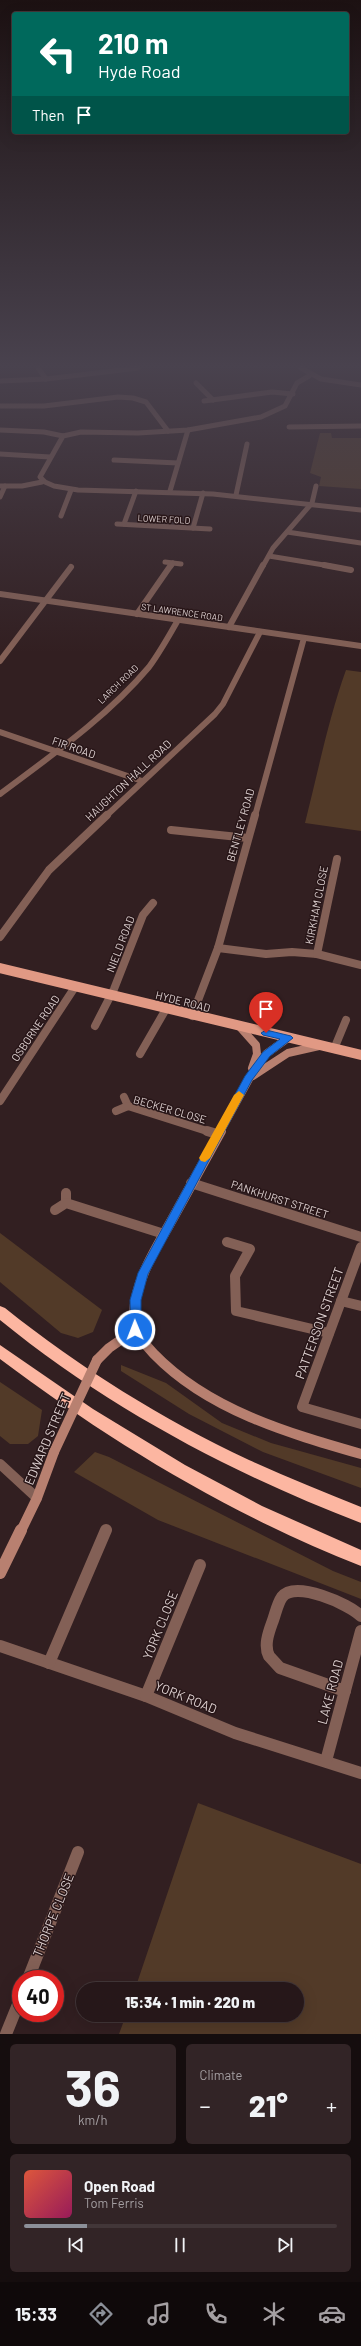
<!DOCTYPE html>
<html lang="en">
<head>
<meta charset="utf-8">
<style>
  :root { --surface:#261719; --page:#322426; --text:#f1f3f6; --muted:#a49fa2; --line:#423638; --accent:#8c9099 }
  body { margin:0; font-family:Barlow,sans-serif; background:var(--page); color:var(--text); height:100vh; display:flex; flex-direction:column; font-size:15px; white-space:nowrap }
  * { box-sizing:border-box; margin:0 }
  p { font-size:13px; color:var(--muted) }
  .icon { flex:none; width:22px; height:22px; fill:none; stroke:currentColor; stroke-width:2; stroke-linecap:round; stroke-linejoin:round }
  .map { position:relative; height:2034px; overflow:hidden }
  .panel { display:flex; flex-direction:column; gap:10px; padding:10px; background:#150d0e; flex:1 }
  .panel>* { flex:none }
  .banner { position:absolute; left:12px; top:12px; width:337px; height:122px; border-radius:4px; box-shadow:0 4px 16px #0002,0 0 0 1px var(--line); background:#00695c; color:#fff; overflow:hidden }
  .speed { position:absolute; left:12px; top:1970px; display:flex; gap:8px; font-size:20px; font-weight:700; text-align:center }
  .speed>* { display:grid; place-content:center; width:52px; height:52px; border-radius:50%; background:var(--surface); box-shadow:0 4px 16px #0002,0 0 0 1px var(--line); line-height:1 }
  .speed .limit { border:6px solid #d22; background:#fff; color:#111 }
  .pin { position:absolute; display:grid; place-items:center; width:34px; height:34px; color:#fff; margin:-41px -17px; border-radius:50% 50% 50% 0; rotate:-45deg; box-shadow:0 0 4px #0007 }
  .pin .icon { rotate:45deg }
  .me { position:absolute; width:44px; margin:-22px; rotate:359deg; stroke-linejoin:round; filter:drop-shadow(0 0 3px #0008) }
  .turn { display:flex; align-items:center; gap:14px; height:84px; padding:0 20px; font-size:18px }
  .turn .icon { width:52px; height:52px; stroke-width:2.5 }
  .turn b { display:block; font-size:28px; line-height:34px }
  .then { display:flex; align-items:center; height:38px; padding:0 20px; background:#0003; gap:8px; font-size:15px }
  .big { font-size:30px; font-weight:800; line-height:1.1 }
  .panel .card { flex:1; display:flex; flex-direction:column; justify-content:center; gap:6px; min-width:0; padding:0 14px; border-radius:6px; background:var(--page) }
  .panel .dial { align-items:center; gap:0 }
  .dial b { font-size:52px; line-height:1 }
  .song { display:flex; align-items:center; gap:12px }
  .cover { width:48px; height:48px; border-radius:6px; background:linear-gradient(135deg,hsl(10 70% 55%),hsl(330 70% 35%)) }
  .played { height:4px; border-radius:2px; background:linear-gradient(90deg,var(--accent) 20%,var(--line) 20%) }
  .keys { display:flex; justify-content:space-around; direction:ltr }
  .heat { display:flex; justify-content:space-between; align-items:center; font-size:22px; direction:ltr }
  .panel .tiles { flex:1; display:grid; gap:10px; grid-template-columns:1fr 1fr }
  .card:last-child { grid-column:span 2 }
  .trip { position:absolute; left:76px; top:1982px; width:228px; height:40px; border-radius:20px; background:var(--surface); box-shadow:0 4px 16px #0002,0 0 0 1px var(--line); font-weight:800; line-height:40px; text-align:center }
  .tab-bar { display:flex; height:64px; justify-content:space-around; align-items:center; background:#0f090a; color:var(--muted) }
  .tab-bar .icon { width:28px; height:28px }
  .tab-bar .active { color:var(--accent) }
  .tab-bar b { font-size:18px; color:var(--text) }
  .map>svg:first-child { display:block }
</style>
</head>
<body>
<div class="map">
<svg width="361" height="2034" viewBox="0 0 361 2034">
  <rect width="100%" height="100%" fill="#321f21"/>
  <!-- green -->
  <g fill="#523a28">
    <path d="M320,433H331L332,438H361V489L319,486L321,477L310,473Z"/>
    <path d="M346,670L361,672V831L305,823C318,772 328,720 346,670Z"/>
    <path d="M0,1233L102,1310L93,1332L78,1338L61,1333L0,1282Z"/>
    <path d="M121,1365L166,1383L222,1423L271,1443L361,1468V1488L263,1452L189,1414L121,1371Z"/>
    <path d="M0,1382L42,1410L38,1436L28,1444H10L0,1436Z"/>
    <path d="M95,1452L109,1457L333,1571L361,1582V1599L158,1520L74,1472Z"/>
    <path d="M198,1803L361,1864V2034H119L126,2015H297V1989H135Z"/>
  </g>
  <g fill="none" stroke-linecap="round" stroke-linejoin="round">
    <!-- street-far4 -->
    <g stroke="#836056" stroke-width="5">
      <path d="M38,368L46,379"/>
      <path d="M301,368L321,379L361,385"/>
      <path d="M309,376L297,383L285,406L261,417L188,430L138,433L81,432L63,436L40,477L45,482L54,486L78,490L213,494L361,510"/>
      <path d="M0,381L46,379L138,368"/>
      <path d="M196,383L213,400"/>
      <path d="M204,401L272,392L293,394"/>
      <path d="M0,406H44L118,397L133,398L146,402L168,431"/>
      <path d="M289,427L361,426"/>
      <path d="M0,430L44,432L63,436"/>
      <path d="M0,454L50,457"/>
      <path d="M114,460L178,463"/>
      <path d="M0,486H22L42,482"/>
      <path d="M170,491L188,430"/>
      <path d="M236,495L247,444"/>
      <path d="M0,497L5,486"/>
      <path d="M61,516L71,490"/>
      <path d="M117,524L210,529"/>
      <path d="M124,524L136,491"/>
      <path d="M193,528L203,493"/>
      <path d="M287,532L361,543"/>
      <path d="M269,556L330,566"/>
      <path d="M165,562L181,564"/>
      <path d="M171,566L173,563"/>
      <path d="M263,566L273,548L312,503L316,486"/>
    </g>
    <!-- street-far3 -->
    <g stroke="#836056" stroke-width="6">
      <path d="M324,565L351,570"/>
      <path d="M0,594L361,646"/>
      <path d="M137,614L171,565"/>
      <path d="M229,627L263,565"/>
      <path d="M0,661L71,567"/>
      <path d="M0,732L142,781"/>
      <path d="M0,794C52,755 107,717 149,667C160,652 169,636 178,620"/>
      <path d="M106,816L215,714L223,704L260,632"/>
      <path d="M255,816L304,638"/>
    </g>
    <!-- street-far2 -->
    <g stroke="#836056" stroke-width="8">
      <path d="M171,830L248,838"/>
      <path d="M0,937L49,870L107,815"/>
      <path d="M218,948L266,954L292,952L317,954L361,965"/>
      <path d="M317,954L337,859"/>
      <path d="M192,1016L218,948L255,815"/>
      <path d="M95,1026L114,989L143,915L153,903"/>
      <path d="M334,1049L346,1020"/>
      <path d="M140,1054L166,1009"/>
      <path d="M124,1097L128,1106"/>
      <path d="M0,1101L75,987"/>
      <path d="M116,1111L128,1106L210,1132"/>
    </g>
    <!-- street-far1 -->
    <g stroke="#836056" stroke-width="10">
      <path d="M207,1131L217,1134"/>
      <path d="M191,1183L361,1237"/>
      <path d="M66,1193V1203"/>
      <path d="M55,1210L66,1203L164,1234"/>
      <path d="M227,1242L250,1249L235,1276L236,1311L329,1333"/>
      <path d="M361,1247L302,1407L361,1424"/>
      <path d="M341,1301L361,1306"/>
      <path d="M0,1464L37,1498"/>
    </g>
    <!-- street -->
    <g stroke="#836056" stroke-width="12">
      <path d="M0,1646L146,1696L235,1733L361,1773"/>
      <path d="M49,1663L106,1530"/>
      <path d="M345,1691L280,1668L269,1656C264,1646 268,1634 272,1623C275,1616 277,1604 282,1597C295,1580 349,1604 361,1616"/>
      <path d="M146,1696L200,1565"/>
      <path d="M326,1761L361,1631"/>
      <path d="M28,1979L78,1852"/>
      <path d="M6,2034L21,1997"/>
    </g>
    <!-- secondary-far2 -->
    <g stroke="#b88070" stroke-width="8">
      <path d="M240,1027L256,1045L257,1054L252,1068"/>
      <path d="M253,1076L288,1053L319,1046"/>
      <path d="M220,1132L249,1079L266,1054L288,1038"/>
    </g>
    <!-- secondary-far1 -->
    <g stroke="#b88070" stroke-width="10">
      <path d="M221,1131C205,1160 189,1189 173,1218C156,1249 135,1279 134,1315C133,1332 143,1342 154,1354C208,1410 288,1433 361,1454"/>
      <path d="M97,1360L109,1348L135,1330"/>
      <path d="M21,1531L37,1498L54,1452"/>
    </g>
    <!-- secondary -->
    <path stroke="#b88070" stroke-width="12" d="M0,1573L21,1530"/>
    <!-- primary -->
    <path stroke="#e19984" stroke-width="10" d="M0,968L361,1055"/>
    <!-- highway -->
    <g fill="#fcb6a1" fill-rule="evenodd">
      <path d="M0,1306L5,1308C80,1368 162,1419 249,1460C286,1477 324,1492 361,1507V1523C231,1473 108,1408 0,1320Z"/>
      <path d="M0,1345L93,1409L185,1465L262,1506L361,1550V1566C231,1515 112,1443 0,1359Z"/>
    </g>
    <!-- secondary-bridge -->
    <path stroke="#b88070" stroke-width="10" d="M54,1452L97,1360"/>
  </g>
  <!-- sky -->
  <linearGradient id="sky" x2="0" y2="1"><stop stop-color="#1c1112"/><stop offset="0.56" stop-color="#49424e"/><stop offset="1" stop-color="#49424e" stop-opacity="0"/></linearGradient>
  <rect width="361" height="653" fill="url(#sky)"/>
  <!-- route -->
  <path fill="#1a73e8" stroke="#114b97" d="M266,1030L291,1036L293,1038L270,1056L252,1080L148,1274L141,1300V1330L139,1333H131L130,1300L138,1273L245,1076L263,1052L280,1039L263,1035L261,1033Z"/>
  <!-- slow -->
  <path fill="#f59e0b" d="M239,1091L244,1095L210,1158L205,1162L201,1161L199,1158L234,1095Z"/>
  <g text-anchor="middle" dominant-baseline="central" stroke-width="3" stroke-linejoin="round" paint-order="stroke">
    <!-- far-street labels -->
    <g font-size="9" fill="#ded1d1" stroke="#281618">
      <text transform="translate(164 519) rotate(3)">LOWER FOLD</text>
      <text transform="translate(182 612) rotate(8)">ST LAWRENCE ROAD</text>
      <text transform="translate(118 684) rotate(-44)">LARCH ROAD</text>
    </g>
    <!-- street labels -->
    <g font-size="11" fill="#ded1d1" stroke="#281618">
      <text transform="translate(74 747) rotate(19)">FIR ROAD</text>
      <text transform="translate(128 780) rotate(-43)">HAUGHTON HALL ROAD</text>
      <text transform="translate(240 825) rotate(-74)">BENTLEY ROAD</text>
      <text transform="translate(316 905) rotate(-79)">KIRKHAM CLOSE</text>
      <text transform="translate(120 944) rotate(-69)">NIELD ROAD</text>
      <text transform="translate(183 1001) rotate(14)">HYDE ROAD</text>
      <text transform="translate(35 1028) rotate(-56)">OSBORNE ROAD</text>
      <text transform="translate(170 1109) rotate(16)">BECKER CLOSE</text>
      <text transform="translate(280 1199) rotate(18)">PANKHURST STREET</text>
    </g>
    <!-- near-street labels -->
    <g font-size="13" fill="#ded1d1" stroke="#281618">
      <text transform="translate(319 1323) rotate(-70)">PATTERSON STREET</text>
      <text transform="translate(47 1439) rotate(-67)">EDWARD STREET</text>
      <text transform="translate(160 1625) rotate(-68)">YORK CLOSE</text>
      <text transform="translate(330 1692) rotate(-75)">LAKE ROAD</text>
      <text transform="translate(186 1697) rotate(22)">YORK ROAD</text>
      <text transform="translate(53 1915) rotate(-68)">THORPE CLOSE</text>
    </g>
  </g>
</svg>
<div class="speed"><div class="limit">40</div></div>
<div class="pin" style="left:266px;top:1033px;background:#d93025"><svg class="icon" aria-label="arrive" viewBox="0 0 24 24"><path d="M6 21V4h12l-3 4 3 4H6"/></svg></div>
<svg class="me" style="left:135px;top:1330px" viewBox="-20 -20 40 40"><circle r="17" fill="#1a73e8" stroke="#fff" stroke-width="3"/><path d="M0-11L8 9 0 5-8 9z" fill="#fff"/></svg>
<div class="trip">15:34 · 1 min · 220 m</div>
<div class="banner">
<div class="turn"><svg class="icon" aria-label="left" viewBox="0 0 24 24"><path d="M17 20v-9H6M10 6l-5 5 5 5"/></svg><div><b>210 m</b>Hyde Road</div></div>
<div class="then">Then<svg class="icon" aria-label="arrive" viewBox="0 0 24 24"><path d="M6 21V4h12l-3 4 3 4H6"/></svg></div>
</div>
</div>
<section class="panel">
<div class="tiles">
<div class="card dial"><b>36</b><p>km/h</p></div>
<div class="card"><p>Climate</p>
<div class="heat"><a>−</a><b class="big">21°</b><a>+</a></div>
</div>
<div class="card">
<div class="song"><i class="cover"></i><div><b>Open Road</b><p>Tom Ferris</p></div></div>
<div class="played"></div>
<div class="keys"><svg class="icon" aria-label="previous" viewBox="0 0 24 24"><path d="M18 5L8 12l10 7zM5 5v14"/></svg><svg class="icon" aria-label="pause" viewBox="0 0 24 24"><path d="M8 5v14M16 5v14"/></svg><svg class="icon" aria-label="next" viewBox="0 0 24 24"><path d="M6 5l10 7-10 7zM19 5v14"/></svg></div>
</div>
</div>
</section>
<nav class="tab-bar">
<b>15:33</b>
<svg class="icon active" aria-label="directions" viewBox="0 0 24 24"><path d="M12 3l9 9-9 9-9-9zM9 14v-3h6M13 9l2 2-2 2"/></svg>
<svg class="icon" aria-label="music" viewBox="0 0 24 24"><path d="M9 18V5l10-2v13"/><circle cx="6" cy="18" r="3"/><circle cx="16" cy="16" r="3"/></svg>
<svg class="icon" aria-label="phone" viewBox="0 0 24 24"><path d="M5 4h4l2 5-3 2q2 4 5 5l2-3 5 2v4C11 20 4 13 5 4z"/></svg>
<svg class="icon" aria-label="climate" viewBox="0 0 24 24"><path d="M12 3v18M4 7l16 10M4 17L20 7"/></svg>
<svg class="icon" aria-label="car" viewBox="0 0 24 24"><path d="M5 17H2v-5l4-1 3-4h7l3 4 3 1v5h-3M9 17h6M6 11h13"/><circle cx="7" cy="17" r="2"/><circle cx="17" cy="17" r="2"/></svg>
</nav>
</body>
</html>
